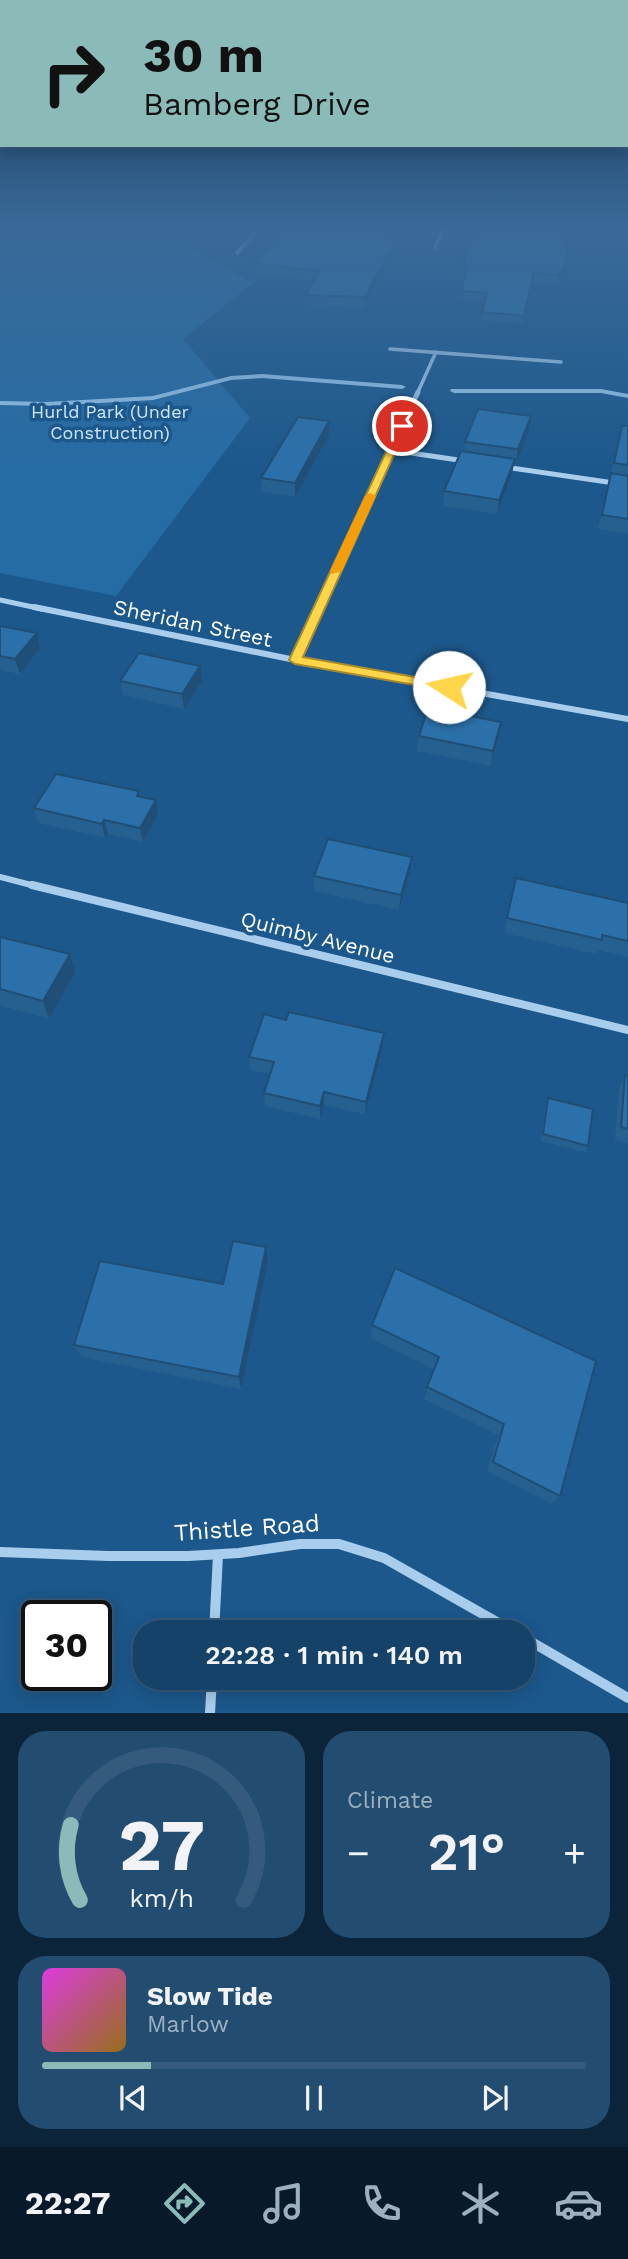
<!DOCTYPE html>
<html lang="en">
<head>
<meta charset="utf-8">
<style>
  :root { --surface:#154269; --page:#224d71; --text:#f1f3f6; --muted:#9db0c0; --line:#345b7d; --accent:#8bbbb9 }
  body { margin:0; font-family:"Work Sans",sans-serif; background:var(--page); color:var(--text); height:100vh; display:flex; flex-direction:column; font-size:26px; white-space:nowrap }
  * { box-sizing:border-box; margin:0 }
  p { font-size:23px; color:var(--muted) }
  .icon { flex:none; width:38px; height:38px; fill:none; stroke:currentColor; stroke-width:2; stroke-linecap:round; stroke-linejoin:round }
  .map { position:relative; height:1713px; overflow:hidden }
  .sheet { display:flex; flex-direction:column; gap:18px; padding:18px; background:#0c243a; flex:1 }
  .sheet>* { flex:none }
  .guide { position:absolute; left:0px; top:0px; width:628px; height:147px; box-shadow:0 4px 18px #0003,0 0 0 2px var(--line); background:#8bbbb9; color:#111; overflow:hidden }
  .speed { position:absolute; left:21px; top:1600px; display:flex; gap:14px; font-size:35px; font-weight:700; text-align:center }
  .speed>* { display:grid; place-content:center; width:91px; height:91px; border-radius:50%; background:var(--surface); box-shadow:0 4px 18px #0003,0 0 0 2px var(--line); line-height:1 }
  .speed .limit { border:4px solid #111; border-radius:10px; background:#fff; color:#111 }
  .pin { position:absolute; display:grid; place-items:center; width:60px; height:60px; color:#fff; margin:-30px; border:4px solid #fff; border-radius:50%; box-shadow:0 2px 7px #0007 }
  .me { position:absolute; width:77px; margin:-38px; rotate:280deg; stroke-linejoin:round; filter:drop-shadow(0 0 5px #0008) }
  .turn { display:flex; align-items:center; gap:24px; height:147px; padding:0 28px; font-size:32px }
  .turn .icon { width:91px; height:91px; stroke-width:2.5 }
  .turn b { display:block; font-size:49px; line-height:60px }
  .big { font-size:52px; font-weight:600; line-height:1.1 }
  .sheet .card { flex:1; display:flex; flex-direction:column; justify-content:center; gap:10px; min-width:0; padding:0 24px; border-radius:28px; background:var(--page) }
  .sheet .dial { align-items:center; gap:0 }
  .dial svg { height:182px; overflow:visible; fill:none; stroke:var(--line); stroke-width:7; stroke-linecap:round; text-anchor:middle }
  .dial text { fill:var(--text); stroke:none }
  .song { display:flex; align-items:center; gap:21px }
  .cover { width:84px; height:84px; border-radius:10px; background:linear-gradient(135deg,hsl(300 70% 55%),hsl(40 70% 35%)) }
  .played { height:7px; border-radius:4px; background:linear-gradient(90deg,var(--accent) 20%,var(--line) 20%) }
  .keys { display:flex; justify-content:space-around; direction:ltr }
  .heat { display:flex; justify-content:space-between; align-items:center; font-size:38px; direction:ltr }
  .sheet .tiles { flex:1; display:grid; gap:18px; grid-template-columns:1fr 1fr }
  .card:last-child { grid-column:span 2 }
  .trip { position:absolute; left:133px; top:1620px; width:402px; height:70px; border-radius:28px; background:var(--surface); box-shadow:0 4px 18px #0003,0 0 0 2px var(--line); font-weight:600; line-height:70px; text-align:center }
  .dock { display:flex; height:112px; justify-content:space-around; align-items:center; background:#081a2a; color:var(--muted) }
  .dock .icon { width:49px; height:49px }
  .dock .on { color:var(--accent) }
  .dock b { font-size:32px; color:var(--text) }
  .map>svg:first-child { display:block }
</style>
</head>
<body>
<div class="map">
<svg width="628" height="1713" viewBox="0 0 628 1713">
  <rect width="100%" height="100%" fill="#1c588c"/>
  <!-- green -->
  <path fill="#266ca4" d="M0,228H124L165,234L253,283L183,339L250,418L116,596L0,573Z"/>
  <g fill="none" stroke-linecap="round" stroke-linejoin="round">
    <!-- stream -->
    <g fill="#9ccaee" fill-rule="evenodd">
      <path d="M262,374L402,385L406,387L402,389L262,378L231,380L153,400L46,406L0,405V401L46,402L153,396L231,376Z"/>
      <path d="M451,389H601L628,394V398L601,393H454L450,391Z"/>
    </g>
    <!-- minor-far4 -->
    <g stroke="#a9ceed" stroke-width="3.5">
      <path d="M435,248L443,228"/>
      <path d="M237,253L259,228"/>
      <path d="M390,349L561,362"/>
      <path d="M417,394L436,352"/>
    </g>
    <!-- minor-far3 -->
    <g stroke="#a9ceed" stroke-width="5">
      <path d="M391,450L465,461"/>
      <path d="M504,467L628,485"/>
      <path d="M0,600L42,609"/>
      <path d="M319,609L418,392"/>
    </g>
    <!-- minor-far2 -->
    <g stroke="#a9ceed" stroke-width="6">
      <path d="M34,607L295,660L628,719"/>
      <path d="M295,660L319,607"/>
      <path d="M0,877L39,887"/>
    </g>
    <!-- minor-far1 -->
    <path stroke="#a9ceed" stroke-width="8" d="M32,885L628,1030"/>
    <!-- minor -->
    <g stroke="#a9ceed" stroke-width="10">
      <path d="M0,1552L108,1556H188L239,1553L300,1544H339L384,1558L516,1633"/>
      <path d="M214,1633L218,1555"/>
      <path d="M523,1637L628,1698"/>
      <path d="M210,1713L212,1678"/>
    </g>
  </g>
  <!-- wall -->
  <g fill="#266091">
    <path d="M201,228H253L245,237L201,233Z"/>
    <path d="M255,229L396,238L397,248L364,307L305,305V295L314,280L254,273V263L275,240L256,239Z"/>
    <path d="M463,262L565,264L564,272L557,284L533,281L523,324L481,320L485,301L461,300L465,271H462Z"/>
    <path d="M622,426H628V534L598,529Z"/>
    <path d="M529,430L516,463H514L512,473L497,514L443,506L444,491L464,452L465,442Z"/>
    <path d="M329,435L295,497L262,492L261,478Z"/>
    <path d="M0,626L37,633L40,648L20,674L0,670Z"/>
    <path d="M120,681H202L184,709L123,695Z"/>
    <path d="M419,736L498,737L491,766L417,751Z"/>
    <path d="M140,796L156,800L158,814L143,842L108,834L105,838L38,823L34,808Z"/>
    <path d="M410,871L399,910L314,891V876Z"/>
    <path d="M516,878L628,903V957L598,950L597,954L504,933Z"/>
    <path d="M0,937L70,954L75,972L49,1019L0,1005Z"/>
    <path d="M286,1020L384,1033L383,1046L365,1114L324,1105L320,1119L265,1106L264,1093L270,1074L250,1070L249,1057Z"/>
    <path d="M625,1075L628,1076V1143L615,1140L619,1088Z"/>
    <path d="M548,1098L588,1146L585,1152L540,1141L546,1104Z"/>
    <path d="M266,1247L268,1261L241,1389L82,1357L74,1345L223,1284Z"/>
    <path d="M395,1268L560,1496L552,1504L487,1471L498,1435L424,1399L434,1369L370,1338L372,1325Z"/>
  </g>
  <!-- shaded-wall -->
  <g fill="#1f4e76">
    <path d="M244,228H253L245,237Z"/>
    <path d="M397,228H401L391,247V238Z"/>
    <path d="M397,238V248L364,307L365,297Z"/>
    <path d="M565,264L564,272L557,284L559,275Z"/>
    <path d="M531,416L529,430L516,463L518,449Z"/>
    <path d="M329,421V435L295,497V483Z"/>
    <path d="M515,459L512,473L497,514L499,500Z"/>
    <path d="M37,633L40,648L20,674L15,659Z"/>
    <path d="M200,666L202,681L184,709L182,694Z"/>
    <path d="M501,722L498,737L491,766L493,751Z"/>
    <path d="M156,800L158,814L143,842L140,828Z"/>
    <path d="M104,820L108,834L105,838L102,824Z"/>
    <path d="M412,857L410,871L399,910L401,895Z"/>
    <path d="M70,954L75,972L49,1019L43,1001Z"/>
    <path d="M384,1033L383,1046L365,1114L366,1102Z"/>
    <path d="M324,1092V1105L320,1119V1106Z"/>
    <path d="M266,1247L268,1261L241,1389L239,1377Z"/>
  </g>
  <!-- building -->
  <g fill="#2c70a9" stroke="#1f4e76" stroke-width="2">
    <path d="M256,228H397L391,238H397L365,297L305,295L320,271L254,263L283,232L255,229Z"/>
    <path d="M477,228H569L565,264L559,275L534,272L524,316L482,312L487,293L462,291L467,263L463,262Z"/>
    <path d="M478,409L531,416L518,449L465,442Z"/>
    <path d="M298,417L329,421L295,483L261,478Z"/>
    <path d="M622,426H628V465L614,463Z"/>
    <path d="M461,451L515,459L499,500L444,491Z"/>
    <path d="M611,473L628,476V519L602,515Z"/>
    <path d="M0,626L37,633L15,659L0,656Z"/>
    <path d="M139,653L200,666L182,694L120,681Z"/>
    <path d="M428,708L501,722L493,751L419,736Z"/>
    <path d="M56,774L139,791L137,796L156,800L140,828L104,820L102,824L34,808Z"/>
    <path d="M328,839L412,857L401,895L314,876Z"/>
    <path d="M516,878L628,903V941L602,935V940L507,918Z"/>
    <path d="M0,937L70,954L43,1001L0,989Z"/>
    <path d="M289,1012L384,1033L366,1102L324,1092L320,1106L264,1093L274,1062L249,1057L264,1014L286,1020Z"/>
    <path d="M625,1075L628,1076V1129L621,1127Z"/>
    <path d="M548,1098L593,1109L588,1146L543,1134Z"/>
    <path d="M233,1241L266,1247L239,1377L74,1345L100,1261L223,1284Z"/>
    <path d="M395,1268L596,1361L560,1496L493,1462L504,1424L427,1387L439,1357L372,1325Z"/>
  </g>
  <!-- sky -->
  <linearGradient id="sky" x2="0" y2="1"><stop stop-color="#0f304d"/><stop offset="0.49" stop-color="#3a6a99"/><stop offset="1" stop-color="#3a6a99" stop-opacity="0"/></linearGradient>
  <rect width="628" height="468" fill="url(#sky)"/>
  <!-- route -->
  <path fill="#ffd54a" stroke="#a68a30" stroke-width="2" d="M399,424L407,426L303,657L454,684L456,687L449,691L295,664L289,660Z"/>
  <!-- slow -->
  <path fill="#f59e0b" d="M370,493L376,496L342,571L332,574L330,571L365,496Z"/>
  <g text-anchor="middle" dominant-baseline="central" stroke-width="7" stroke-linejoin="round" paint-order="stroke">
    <!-- far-park labels -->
    <g font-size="18" fill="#cee6f9" stroke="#1c588c">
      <text x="110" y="411">Hurld Park (Under<tspan x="110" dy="21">Construction)</tspan></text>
    </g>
    <!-- street labels -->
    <g font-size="21" fill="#fff" stroke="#1c588c">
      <text transform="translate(193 623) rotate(12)">Sheridan Street</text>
      <text transform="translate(318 937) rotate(14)">Quimby Avenue</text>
    </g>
    <!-- near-street labels -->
    <g font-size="24" fill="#fff" stroke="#1c588c">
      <text transform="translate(247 1528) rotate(-4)">Thistle Road</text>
    </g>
  </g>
</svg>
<div class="speed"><div class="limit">30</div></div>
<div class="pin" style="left:402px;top:426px;background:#d93025"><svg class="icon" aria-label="arrive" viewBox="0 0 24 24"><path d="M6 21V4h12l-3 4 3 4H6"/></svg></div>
<svg class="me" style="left:449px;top:687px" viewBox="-20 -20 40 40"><circle r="19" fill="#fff"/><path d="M0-13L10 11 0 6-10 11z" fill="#ffd54a"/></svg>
<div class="trip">22:28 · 1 min · 140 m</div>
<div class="guide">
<div class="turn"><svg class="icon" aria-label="right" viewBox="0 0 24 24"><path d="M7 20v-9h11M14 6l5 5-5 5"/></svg><div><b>30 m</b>Bamberg Drive</div></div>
</div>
</div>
<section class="sheet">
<div class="tiles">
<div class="card dial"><svg viewBox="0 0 100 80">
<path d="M14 69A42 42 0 1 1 86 69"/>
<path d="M14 69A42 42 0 0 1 10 36" stroke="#8bbbb9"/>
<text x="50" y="56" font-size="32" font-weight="700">27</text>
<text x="50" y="72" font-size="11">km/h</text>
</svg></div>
<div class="card"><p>Climate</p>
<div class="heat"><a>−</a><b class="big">21°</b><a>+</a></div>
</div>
<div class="card">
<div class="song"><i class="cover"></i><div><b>Slow Tide</b><p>Marlow</p></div></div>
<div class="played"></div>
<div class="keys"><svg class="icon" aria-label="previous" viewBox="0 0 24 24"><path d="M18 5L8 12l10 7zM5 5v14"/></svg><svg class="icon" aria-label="pause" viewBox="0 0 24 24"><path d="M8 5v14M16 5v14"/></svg><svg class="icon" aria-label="next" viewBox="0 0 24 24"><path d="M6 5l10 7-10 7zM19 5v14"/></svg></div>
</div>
</div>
</section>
<nav class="dock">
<b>22:27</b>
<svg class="icon on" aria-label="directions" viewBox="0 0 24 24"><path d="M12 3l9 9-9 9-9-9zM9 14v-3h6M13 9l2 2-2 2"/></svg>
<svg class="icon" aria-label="music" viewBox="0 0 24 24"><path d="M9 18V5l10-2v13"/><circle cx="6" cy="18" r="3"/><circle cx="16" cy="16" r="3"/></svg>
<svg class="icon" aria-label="phone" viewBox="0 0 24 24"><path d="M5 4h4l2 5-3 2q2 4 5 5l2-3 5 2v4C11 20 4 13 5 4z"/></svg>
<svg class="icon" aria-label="climate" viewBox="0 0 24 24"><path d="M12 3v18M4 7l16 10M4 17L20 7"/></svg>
<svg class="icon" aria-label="car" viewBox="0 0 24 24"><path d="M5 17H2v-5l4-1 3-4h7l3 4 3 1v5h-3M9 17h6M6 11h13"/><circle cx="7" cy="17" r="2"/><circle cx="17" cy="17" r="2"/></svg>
</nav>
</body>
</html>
